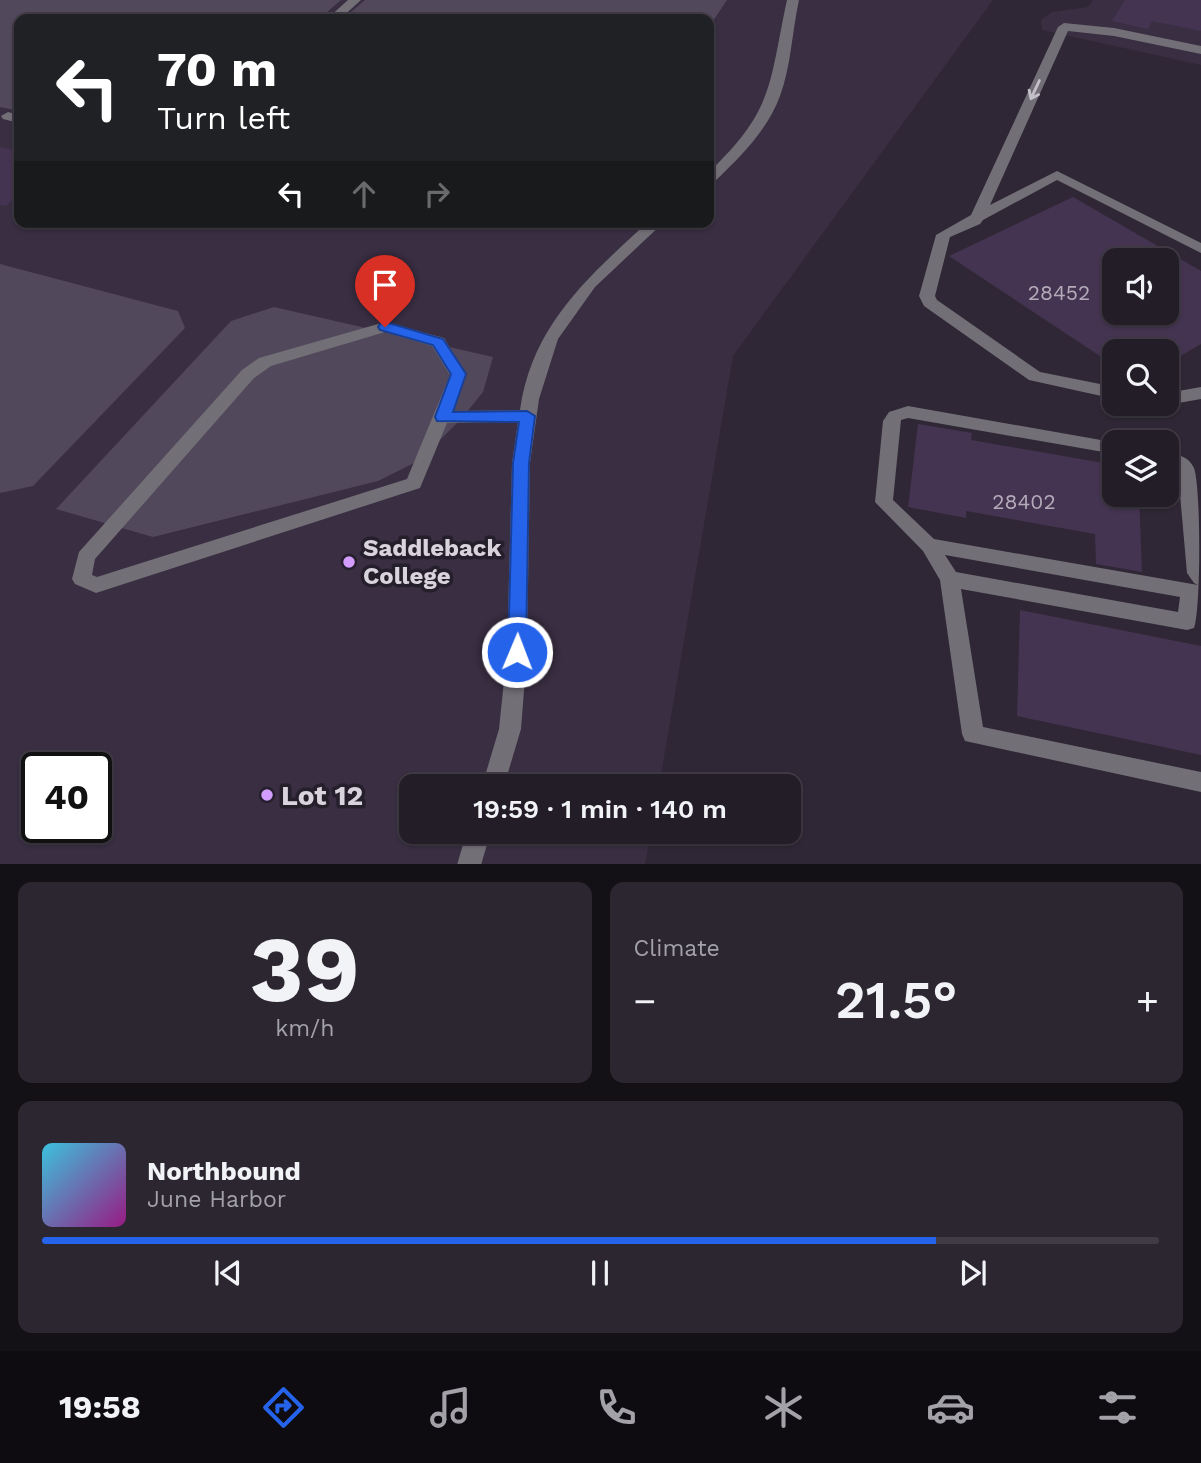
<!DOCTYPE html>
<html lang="en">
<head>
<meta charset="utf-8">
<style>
  :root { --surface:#231d28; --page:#2b2630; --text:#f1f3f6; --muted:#a3a2a8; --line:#403b45; --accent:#2563eb }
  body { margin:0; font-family:"Work Sans",sans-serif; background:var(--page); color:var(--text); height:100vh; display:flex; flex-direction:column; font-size:26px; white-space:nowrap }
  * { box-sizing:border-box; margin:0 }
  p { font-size:23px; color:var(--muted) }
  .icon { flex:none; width:38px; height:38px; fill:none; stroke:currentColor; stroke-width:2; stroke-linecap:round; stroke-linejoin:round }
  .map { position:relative; height:864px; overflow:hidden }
  .details { display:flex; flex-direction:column; gap:18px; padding:18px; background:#131016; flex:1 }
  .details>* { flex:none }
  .hud { position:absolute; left:14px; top:14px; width:700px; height:214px; border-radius:14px; box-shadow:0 2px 5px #0004,0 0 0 2px var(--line); background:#202124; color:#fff; overflow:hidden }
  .controls { position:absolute; left:1102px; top:248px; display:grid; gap:14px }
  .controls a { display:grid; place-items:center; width:77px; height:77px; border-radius:14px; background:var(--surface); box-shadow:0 2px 5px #0004,0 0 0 2px var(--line); font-size:35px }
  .speed { position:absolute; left:21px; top:752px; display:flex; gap:14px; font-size:35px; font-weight:700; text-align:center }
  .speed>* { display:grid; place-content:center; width:91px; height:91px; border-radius:50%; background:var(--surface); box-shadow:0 2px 5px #0004,0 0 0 2px var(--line); line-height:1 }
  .speed .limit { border:4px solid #111; border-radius:10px; background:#fff; color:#111 }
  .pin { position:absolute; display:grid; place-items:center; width:60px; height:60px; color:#fff; margin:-72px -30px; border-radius:50% 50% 50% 0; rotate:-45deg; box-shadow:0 0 7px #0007 }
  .pin .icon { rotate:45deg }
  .me { position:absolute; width:77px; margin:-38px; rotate:1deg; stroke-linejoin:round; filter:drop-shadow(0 0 5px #0008) }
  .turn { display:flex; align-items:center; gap:24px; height:147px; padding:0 28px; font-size:32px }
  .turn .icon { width:91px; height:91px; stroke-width:2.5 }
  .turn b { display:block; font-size:49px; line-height:60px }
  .lanes { display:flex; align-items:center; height:66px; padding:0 28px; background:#0003; justify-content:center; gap:35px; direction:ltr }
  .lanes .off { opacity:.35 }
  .big { font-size:52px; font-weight:600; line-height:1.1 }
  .details .widget { flex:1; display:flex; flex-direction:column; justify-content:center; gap:10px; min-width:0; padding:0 24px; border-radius:14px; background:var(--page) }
  .details .dial { align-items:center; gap:0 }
  .dial b { font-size:91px; line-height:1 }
  .song { display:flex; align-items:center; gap:21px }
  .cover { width:84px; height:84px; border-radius:10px; background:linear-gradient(135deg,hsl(190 70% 55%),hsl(310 70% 35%)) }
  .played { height:7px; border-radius:4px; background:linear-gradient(90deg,var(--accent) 80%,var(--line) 80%) }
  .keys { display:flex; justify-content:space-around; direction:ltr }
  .heat { display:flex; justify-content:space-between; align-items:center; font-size:38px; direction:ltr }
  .details .tiles { flex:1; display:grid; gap:18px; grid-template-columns:1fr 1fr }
  .widget:last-child { grid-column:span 2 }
  .trip { position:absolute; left:399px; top:774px; width:402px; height:70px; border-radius:14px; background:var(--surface); box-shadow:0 2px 5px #0004,0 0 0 2px var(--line); font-weight:600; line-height:70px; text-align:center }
  .dock { display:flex; height:112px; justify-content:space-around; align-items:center; background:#0e0c10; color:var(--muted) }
  .dock .icon { width:49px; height:49px }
  .dock .current { color:var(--accent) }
  .dock b { font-size:32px; color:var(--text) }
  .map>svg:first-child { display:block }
</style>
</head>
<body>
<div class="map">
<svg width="1201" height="865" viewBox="0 0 1201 865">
  <rect width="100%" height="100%" fill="#2f2735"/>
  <!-- built -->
  <g fill="#392e42" fill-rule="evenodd">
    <path d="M0,0H993L733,356L659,786H411V831H651L645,864H0ZM19,19H709V222H19ZM37,768H96V828H37Z"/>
    <path d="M1093,0H1201V65L1042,30L1041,20L1052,12L1088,7Z"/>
  </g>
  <!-- green -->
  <g fill="#52485b">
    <path d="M0,0H341L319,19H19V111L0,107Z"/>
    <path d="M365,0H727L709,27V19H343Z"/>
    <path d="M0,264L178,311L185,328L33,486L0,493Z"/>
    <path d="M274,307L493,357L483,392L462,418L420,460L378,481L153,537L56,509L231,321Z"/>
  </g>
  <!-- building -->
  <g fill="#443451" fill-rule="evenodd">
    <path d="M1125,0H1201V31L1152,21L1148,29L1112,21Z"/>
    <path d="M0,147L19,151V194L6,206L0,205Z"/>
    <path d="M1073,197L1201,271V344L1167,364V352H1115V366L949,256ZM1115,261H1167V313H1115Z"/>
    <path d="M918,424L972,433L971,440L1115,465V495H1139L1142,572L1096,564L1095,534L966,511V518L908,507Z"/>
    <path d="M1020,610L1201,646V755L1017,716Z"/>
  </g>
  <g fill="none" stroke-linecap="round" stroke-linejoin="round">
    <!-- minor -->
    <g fill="#726f76" fill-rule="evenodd">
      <path d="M348,0H361L340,19H327Z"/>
      <path d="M787,0H799C792,32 791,66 780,96C767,131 740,157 714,182L709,183V172C775,109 769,83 787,0Z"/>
      <path d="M1064,23L1114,28L1201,46V54L1114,36L1068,31L990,205L1057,171L1201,243V253L1057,180L983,220L980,224L950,237L935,296L937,300L1040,372L1115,387V399L1029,380L924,306L919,296L936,235L971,215L1058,27Z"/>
      <path d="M8,112L19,115V123L3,119L1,116Z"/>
      <path d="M648,222H664L595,287L558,339L539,399L530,463L527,652L521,729L504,786H482L499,729L507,652L512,463L518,422L447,423L420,488L96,593L75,584L72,579L79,552L242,370L259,358L385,322L444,338L466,375L452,411L520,410C532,325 588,277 648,222ZM385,332L432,346L450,375L407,479L97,577L92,575L95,559L254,378L271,366Z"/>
      <path d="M1201,387V399L1167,405L1165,404L1167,393Z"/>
      <path d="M908,406L1118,443H1115V454L908,418L901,420L893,500L934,539L1198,585L1194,583L1187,573L1178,472L1173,466L1167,464V452C1179,455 1188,456 1194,468C1201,487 1201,610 1194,628L1187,630L961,589L983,727L1201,772V792L965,741L962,734L940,580L923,551L875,502L883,421L889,412ZM945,555L1180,597L1178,612L956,572Z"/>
      <path d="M467,831H491L481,865H457Z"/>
    </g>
  </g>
  <!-- one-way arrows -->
  <defs><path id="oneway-shaft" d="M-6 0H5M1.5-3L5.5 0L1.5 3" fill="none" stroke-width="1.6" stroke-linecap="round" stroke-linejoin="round" transform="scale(1.75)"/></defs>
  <use stroke="#c4bfc8" href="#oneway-shaft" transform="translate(1035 90) rotate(115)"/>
  <!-- route -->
  <path fill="#2563eb" stroke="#184099" stroke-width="2" d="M385,322L443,339L466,374L453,412L527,411L535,416L529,463L526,652L524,657L517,659L510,657L508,652L513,463L519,422L437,421L435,417L451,374L433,345L380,330L378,327L380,324Z"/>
  <!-- markers -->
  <g fill="#d29dfd" stroke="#251e2b" stroke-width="2.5">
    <circle cx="349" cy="562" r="7"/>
    <circle cx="267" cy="795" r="7"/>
  </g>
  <g text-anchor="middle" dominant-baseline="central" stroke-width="7" stroke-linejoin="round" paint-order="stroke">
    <!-- number labels -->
    <g font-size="21" fill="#b3abb9">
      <text x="1059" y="292">28452</text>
      <text x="1024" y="501">28402</text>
    </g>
    <!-- poi labels -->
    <g font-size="24" font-weight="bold" fill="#d8d3dc" stroke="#251e2b" text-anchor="start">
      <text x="363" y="548">Saddleback<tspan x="363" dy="28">College</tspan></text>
    </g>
    <!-- near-poi labels -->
    <g font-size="28" font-weight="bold" fill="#d8d3dc" stroke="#251e2b" text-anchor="start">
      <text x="281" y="795">Lot 12</text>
    </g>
  </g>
</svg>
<div class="controls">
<a><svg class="icon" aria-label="sound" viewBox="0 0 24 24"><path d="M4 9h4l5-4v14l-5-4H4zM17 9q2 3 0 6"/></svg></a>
<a><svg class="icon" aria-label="search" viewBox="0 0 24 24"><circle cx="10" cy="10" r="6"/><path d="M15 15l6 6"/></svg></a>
<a><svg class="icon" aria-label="layers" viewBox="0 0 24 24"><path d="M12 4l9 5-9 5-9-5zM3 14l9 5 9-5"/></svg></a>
</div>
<div class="speed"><div class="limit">40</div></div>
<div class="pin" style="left:385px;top:327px;background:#d93025"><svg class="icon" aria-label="arrive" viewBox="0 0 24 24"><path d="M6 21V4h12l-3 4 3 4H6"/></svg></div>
<svg class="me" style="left:517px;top:652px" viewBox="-20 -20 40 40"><circle r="17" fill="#2563eb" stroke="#fff" stroke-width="3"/><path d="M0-11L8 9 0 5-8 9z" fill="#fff"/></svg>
<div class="trip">19:59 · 1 min · 140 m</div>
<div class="hud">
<div class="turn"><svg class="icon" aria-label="left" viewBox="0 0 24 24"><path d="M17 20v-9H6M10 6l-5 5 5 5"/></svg><div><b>70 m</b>Turn left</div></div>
<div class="lanes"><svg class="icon" aria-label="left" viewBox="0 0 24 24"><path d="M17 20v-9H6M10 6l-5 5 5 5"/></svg><svg class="icon off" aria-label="ahead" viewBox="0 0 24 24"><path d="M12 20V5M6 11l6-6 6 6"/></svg><svg class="icon off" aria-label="right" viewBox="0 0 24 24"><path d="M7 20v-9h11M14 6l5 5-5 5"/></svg></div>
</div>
</div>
<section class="details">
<div class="tiles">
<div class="widget dial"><b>39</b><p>km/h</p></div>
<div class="widget"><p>Climate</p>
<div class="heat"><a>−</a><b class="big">21.5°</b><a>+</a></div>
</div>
<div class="widget">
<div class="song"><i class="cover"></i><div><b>Northbound</b><p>June Harbor</p></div></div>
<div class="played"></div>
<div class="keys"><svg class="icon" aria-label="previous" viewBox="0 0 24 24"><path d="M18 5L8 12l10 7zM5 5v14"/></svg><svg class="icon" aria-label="pause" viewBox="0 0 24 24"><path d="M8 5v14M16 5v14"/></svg><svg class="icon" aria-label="next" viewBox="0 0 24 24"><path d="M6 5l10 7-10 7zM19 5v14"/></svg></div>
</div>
</div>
</section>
<nav class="dock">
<b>19:58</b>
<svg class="icon current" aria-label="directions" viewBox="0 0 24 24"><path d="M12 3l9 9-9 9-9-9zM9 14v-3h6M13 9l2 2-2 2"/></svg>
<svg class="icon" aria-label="music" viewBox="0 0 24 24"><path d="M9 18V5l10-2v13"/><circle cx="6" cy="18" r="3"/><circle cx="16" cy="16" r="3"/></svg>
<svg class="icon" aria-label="phone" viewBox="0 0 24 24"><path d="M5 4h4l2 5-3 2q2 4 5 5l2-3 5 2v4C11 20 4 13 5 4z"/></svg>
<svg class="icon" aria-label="climate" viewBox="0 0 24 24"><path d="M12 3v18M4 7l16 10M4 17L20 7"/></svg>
<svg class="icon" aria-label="car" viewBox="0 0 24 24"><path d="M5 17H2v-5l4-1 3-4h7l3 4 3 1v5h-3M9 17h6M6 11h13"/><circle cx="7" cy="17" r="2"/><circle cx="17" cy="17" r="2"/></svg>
<svg class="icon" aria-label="filters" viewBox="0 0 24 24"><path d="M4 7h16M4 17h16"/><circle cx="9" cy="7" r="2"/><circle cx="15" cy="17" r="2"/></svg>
</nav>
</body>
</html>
